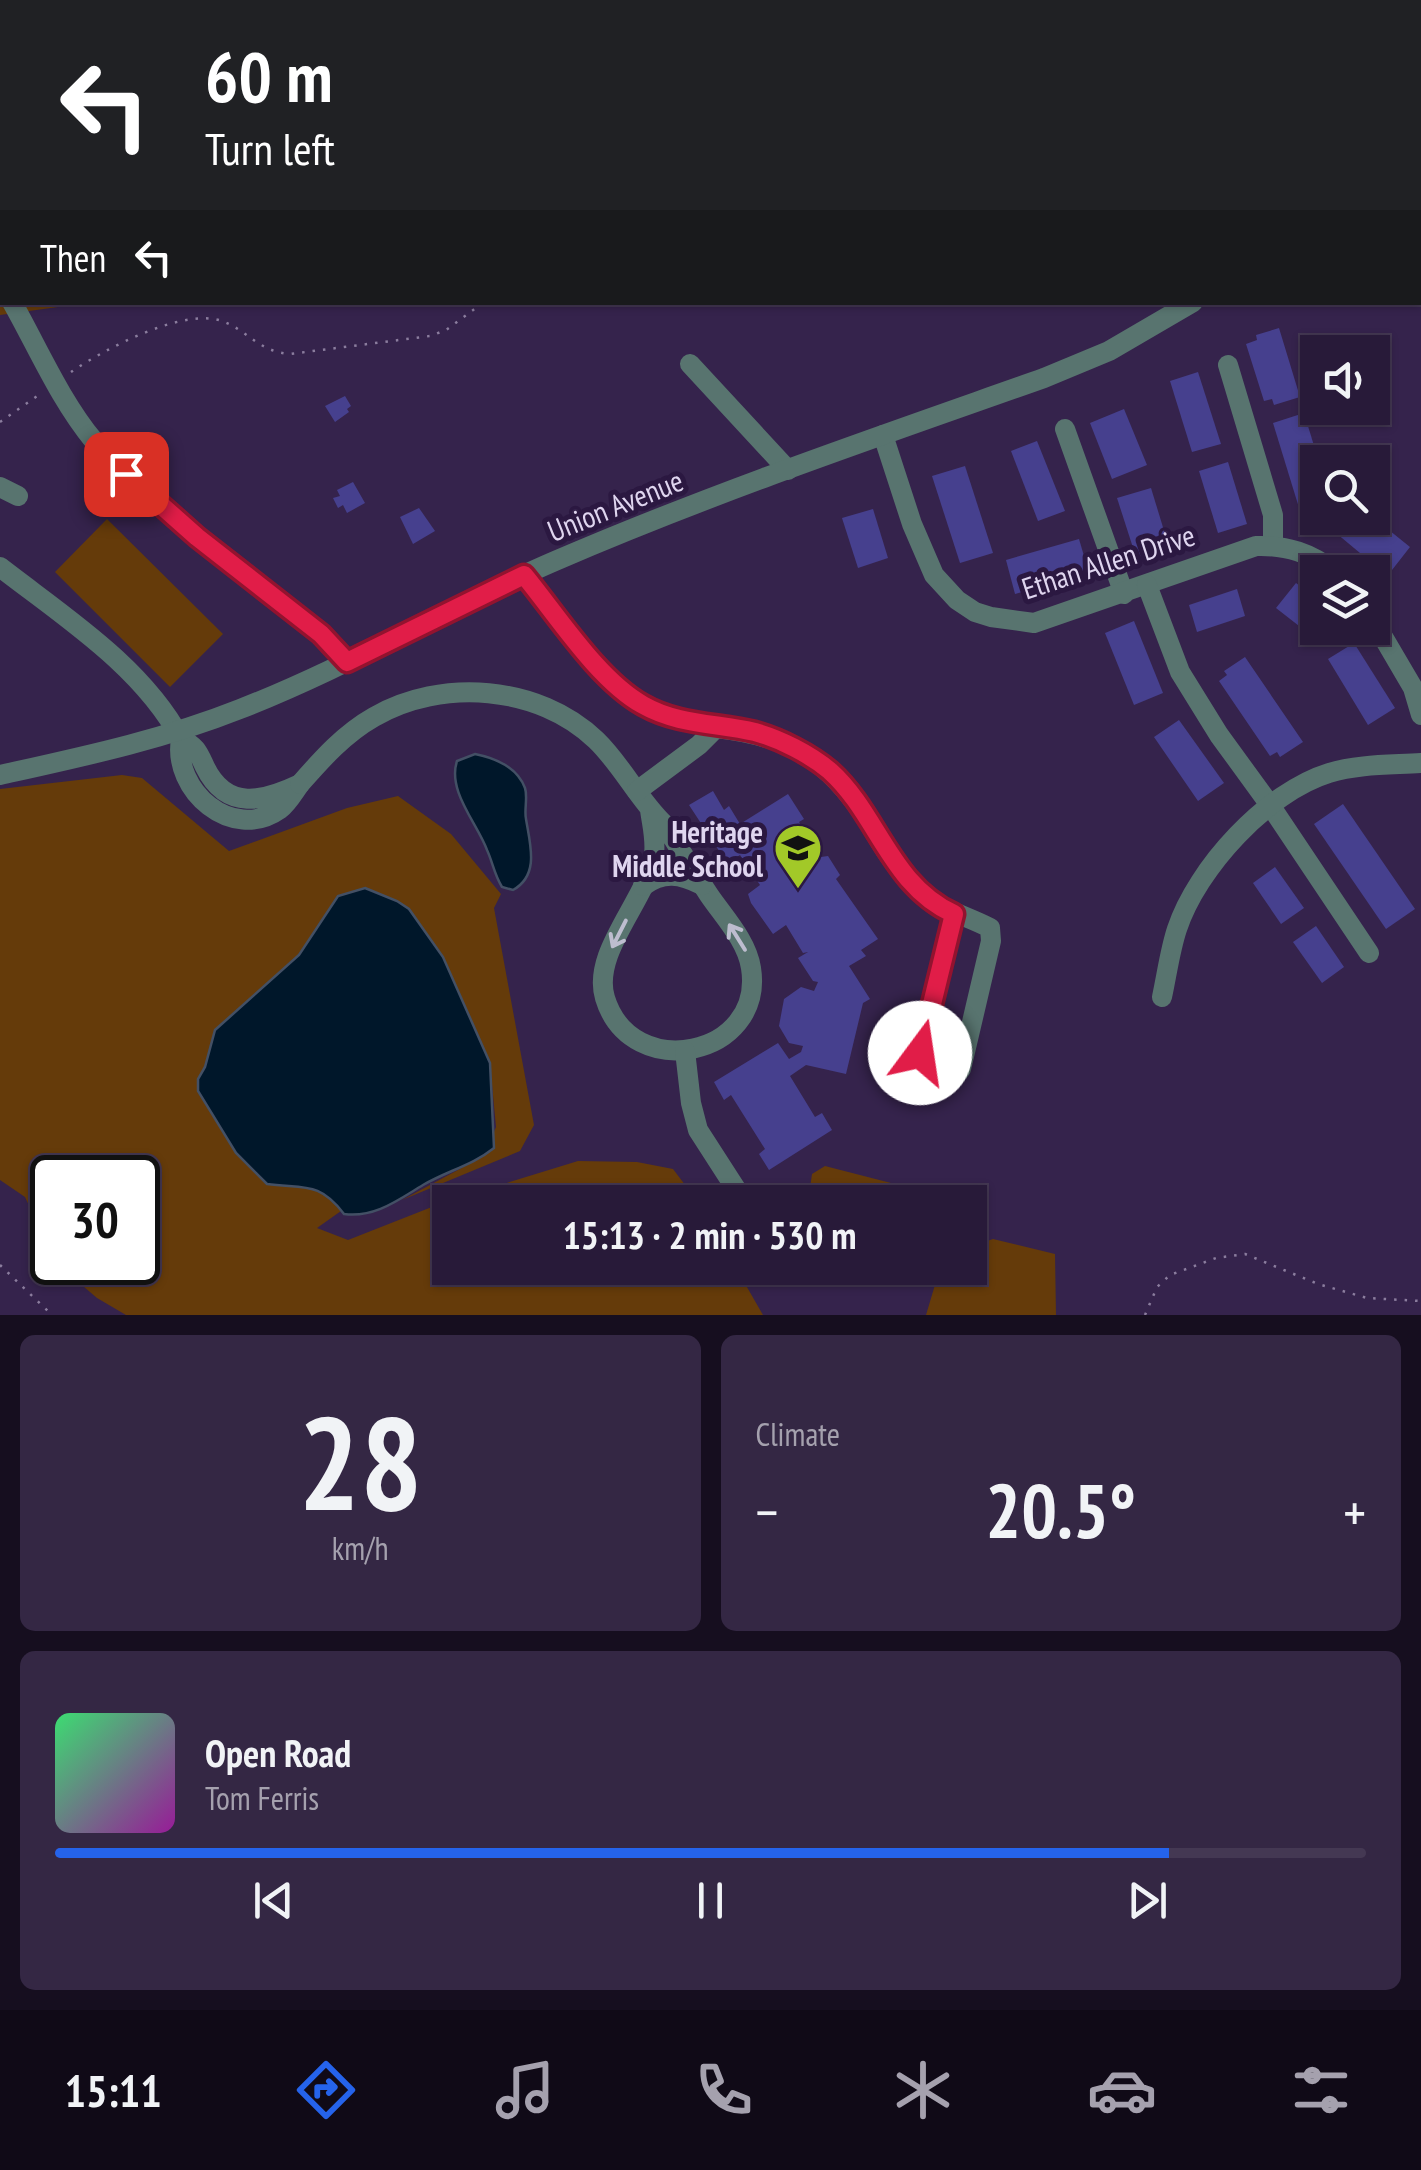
<!DOCTYPE html>
<html lang="en">
<head>
<meta charset="utf-8">
<style>
  :root { --surface:#281a39; --page:#342744; --text:#f1f3f6; --muted:#a5a1ae; --line:#443853; --accent:#2563eb }
  body { margin:0; font-family:"PT Sans Narrow",sans-serif; background:var(--page); color:var(--text); height:100vh; display:flex; flex-direction:column; font-size:38px; white-space:nowrap }
  * { box-sizing:border-box; margin:0 }
  p { font-size:32px; color:var(--muted) }
  .icon { flex:none; width:55px; height:55px; fill:none; stroke:currentColor; stroke-width:2; stroke-linecap:round; stroke-linejoin:round }
  .map { position:relative; height:1315px; overflow:hidden }
  .details { display:flex; flex-direction:column; gap:20px; padding:20px; background:#160e1f; flex:1 }
  .details>* { flex:none }
  .guide { position:absolute; left:0px; top:0px; width:1422px; height:305px; box-shadow:0 2px 8px #0004,0 0 0 2px var(--line); background:#202124; color:#fff; overflow:hidden }
  .controls { position:absolute; left:1300px; top:335px; display:grid; gap:20px }
  .controls a { display:grid; place-items:center; width:90px; height:90px; border-radius:0px; background:var(--surface); box-shadow:0 2px 8px #0004,0 0 0 2px var(--line); font-size:50px }
  .speed { position:absolute; left:30px; top:1155px; display:flex; gap:20px; font-size:50px; font-weight:700; text-align:center }
  .speed>* { display:grid; place-content:center; width:130px; height:130px; border-radius:50%; background:var(--surface); box-shadow:0 2px 8px #0004,0 0 0 2px var(--line); line-height:1 }
  .speed .limit { border:5px solid #111; border-radius:15px; background:#fff; color:#111 }
  .pin { position:absolute; display:grid; place-items:center; width:85px; height:85px; color:#fff; margin:-42px; border-radius:20px; box-shadow:0 5px 15px #0006 }
  .me { position:absolute; width:110px; margin:-55px; rotate:14deg; stroke-linejoin:round; filter:drop-shadow(0 0 8px #0008) }
  .turn { display:flex; align-items:center; gap:35px; height:210px; padding:0 40px; font-size:45px }
  .turn .icon { width:130px; height:130px; stroke-width:2.5 }
  .turn b { display:block; font-size:70px; line-height:85px }
  .then { display:flex; align-items:center; height:95px; padding:0 40px; background:#0003; gap:20px; font-size:38px }
  .big { font-size:75px; font-weight:800; line-height:1.1 }
  .details .tile { flex:1; display:flex; flex-direction:column; justify-content:center; gap:15px; min-width:0; padding:0 35px; border-radius:15px; background:var(--page) }
  .details .dial { align-items:center; gap:0 }
  .dial b { font-size:130px; line-height:1 }
  .song { display:flex; align-items:center; gap:30px }
  .cover { width:120px; height:120px; border-radius:15px; background:linear-gradient(135deg,hsl(140 70% 55%),hsl(300 70% 35%)) }
  .played { height:10px; border-radius:5px; background:linear-gradient(90deg,var(--accent) 85%,var(--line) 85%) }
  .keys { display:flex; justify-content:space-around; direction:ltr }
  .heat { display:flex; justify-content:space-between; align-items:center; font-size:55px; direction:ltr }
  .details .tiles { flex:1; display:grid; gap:20px; grid-template-columns:1fr 1fr }
  .tile:last-child { grid-column:span 2 }
  .trip { position:absolute; left:432px; top:1185px; width:555px; height:100px; border-radius:0px; background:var(--surface); box-shadow:0 2px 8px #0004,0 0 0 2px var(--line); font-weight:800; line-height:100px; text-align:center }
  .tab-bar { display:flex; height:160px; justify-content:space-around; align-items:center; background:#100a17; color:var(--muted) }
  .tab-bar .icon { width:70px; height:70px }
  .tab-bar .current { color:var(--accent) }
  .tab-bar b { font-size:45px; color:var(--text) }
  .map>svg:first-child { display:block }
</style>
</head>
<body>
<div class="map">
<svg width="1421" height="1315" viewBox="0 0 1421 1315">
  <rect width="100%" height="100%" fill="#35234c"/>
  <!-- green -->
  <g fill="#653b0a">
    <path d="M0,0L32,2H2V302L57,303L58,307L0,315Z"/>
    <path d="M57,0H676L57,2Z"/>
    <path d="M107,519L223,634L170,687L55,572Z"/>
    <path d="M122,775L142,778L229,851L347,808L398,796L451,834L501,894L494,908L534,1125L520,1151L402,1200L484,1156L496,1127L490,1063L443,957L323,921L299,955L215,1030L205,1067L198,1079V1091L236,1153L294,1187H316L326,1193L341,1211L317,1228L348,1240L442,1203L578,1161L637,1162L673,1169L698,1202H450V1268H736L763,1315H126L97,1298L56,1263L138,1262V1178H52V1255L25,1197L0,1180V789Z"/>
    <path d="M825,1166L891,1183L898,1202H808L812,1174Z"/>
    <path d="M993,1239L1055,1254L1056,1315H926L940,1268H970V1247Z"/>
  </g>
  <!-- water -->
  <g fill="#00172a" stroke="#435065" stroke-width="2.5">
    <path d="M475,754C495,758 517,767 525,788C528,797 524,810 526,819C530,844 540,875 513,890L502,887C494,874 493,863 487,850C477,823 447,791 457,761Z"/>
    <path d="M365,888L397,901L409,909L443,957L490,1063L494,1148C473,1165 447,1171 423,1185C398,1200 375,1218 344,1214C319,1181 304,1189 267,1184L236,1153L198,1091V1079L205,1067L215,1030L299,955L338,896Z"/>
  </g>
  <!-- building -->
  <g fill="#46408e">
    <path d="M1279,328L1300,397L1274,405L1272,399L1264,401L1246,344L1257,340L1256,335Z"/>
    <path d="M1198,372L1221,444L1192,452L1170,381Z"/>
    <path d="M345,396L351,406L347,409L349,412L335,422L325,406Z"/>
    <path d="M1124,409L1147,465L1112,479L1090,423Z"/>
    <path d="M1304,413L1319,462L1318,505L1300,511L1273,423Z"/>
    <path d="M1037,441L1065,511L1038,521L1011,451Z"/>
    <path d="M1228,462L1247,524L1218,533L1199,471Z"/>
    <path d="M965,466L993,553L960,563L932,476Z"/>
    <path d="M353,482L365,503L347,513L343,505L338,508L333,498L340,496L337,490Z"/>
    <path d="M1151,488L1169,547L1136,557L1117,498Z"/>
    <path d="M419,508L435,531L413,544L400,517Z"/>
    <path d="M873,509L888,558L858,568L842,518Z"/>
    <path d="M1341,518H1374L1410,547L1392,570L1389,567L1384,573L1336,533L1341,527L1336,523Z"/>
    <path d="M1079,539L1089,573L1015,594L1006,560Z"/>
    <path d="M1296,583L1318,600V628H1327L1317,640L1276,608Z"/>
    <path d="M1237,589L1245,616L1197,632L1189,605Z"/>
    <path d="M1134,621L1163,693L1134,705L1105,633Z"/>
    <path d="M1354,643L1395,708L1368,725L1328,659Z"/>
    <path d="M1245,657L1303,742L1280,757L1277,752L1270,756L1219,681L1227,675L1224,671Z"/>
    <path d="M1179,720L1224,783L1198,801L1154,737Z"/>
    <path d="M713,791L724,810L729,806L740,824L788,794L804,819L799,822L821,857L828,856L840,875L836,879L878,939L861,950L866,956L849,966L870,999L863,1003L846,1074L806,1065L790,1076L815,1117L822,1113L832,1130L769,1170L759,1154L765,1149L731,1095L724,1100L714,1082L778,1043L789,1059L801,1052L803,1046L789,1043L779,1026L784,999L801,987L814,991L818,982L813,981L798,958L808,952L803,953L786,925L773,934L751,903L748,894L760,885L740,855L727,863L689,805Z"/>
    <path d="M1343,804L1415,909L1386,929L1314,824Z"/>
    <path d="M1275,867L1304,908L1281,924L1253,883Z"/>
    <path d="M1316,926L1344,967L1322,983L1293,942Z"/>
  </g>
  <g fill="none" stroke-linecap="round" stroke-linejoin="round">
    <!-- path -->
    <g stroke="#8b7d9e" stroke-width="2.5" stroke-dasharray="2.5 8" stroke-linecap="butt">
      <path d="M114,0V2"/>
      <path d="M71,372C103,350 183,307 222,321C249,331 257,351 290,354L430,336L446,330L484,302"/>
      <path d="M0,422L40,394"/>
      <path d="M0,1265L52,1315"/>
      <path d="M1145,1315L1157,1287L1170,1275L1216,1258L1245,1254L1318,1284L1367,1298L1421,1301"/>
    </g>
    <!-- minor -->
    <g stroke="#58746f" stroke-width="20">
      <path d="M1354,0L1355,2"/>
      <path d="M922,2L926,0"/>
      <path d="M1420,6L1421,5"/>
      <path d="M1420,97L1421,99"/>
      <path d="M1420,220H1421"/>
      <path d="M0,280L2,285"/>
      <path d="M12,302C38,348 60,400 94,441C166,528 272,580 347,662"/>
      <path d="M690,364L788,470"/>
      <path d="M1228,365L1273,515V545"/>
      <path d="M1065,429L1124,594"/>
      <path d="M883,435L912,524L934,575L957,600L975,612L991,617L1034,623L1256,546C1287,545 1311,553 1335,572"/>
      <path d="M0,487L18,496"/>
      <path d="M0,567C63,616 142,666 181,739"/>
      <path d="M524,575C557,616 596,677 641,704C663,717 691,722 716,728"/>
      <path d="M1147,585L1180,672L1219,735L1270,805L1369,953"/>
      <path d="M1372,618L1413,688L1421,715"/>
      <path d="M181,739C197,747 198,752 205,767C227,812 264,801 300,784C294,792 288,803 280,809C232,843 172,790 181,739Z"/>
      <path d="M0,775C81,757 162,740 240,709C348,667 448,607 555,561C715,492 880,436 1044,378L1109,351L1193,302"/>
      <path d="M300,784C322,759 344,734 374,717C441,678 539,685 596,740C622,765 638,799 664,824C679,848 694,872 709,895C724,917 747,941 751,968C765,1057 631,1084 605,998C591,952 647,900 654,855C656,839 652,825 650,810"/>
      <path d="M637,791L699,745L716,728C788,736 828,759 867,820C880,842 893,865 911,883C940,911 958,912 990,928L991,941L961,1069L952,1080L927,1075L919,1064L954,914"/>
      <path d="M643,886C664,871 680,874 702,885"/>
      <path d="M1162,997C1167,974 1170,950 1177,929C1197,868 1267,792 1329,773C1358,764 1391,765 1421,763"/>
      <path d="M685,1051L691,1103L698,1130L736,1189"/>
    </g>
  </g>
  <!-- one-way arrows -->
  <defs><path id="oneway-shaft" d="M-6 0H5M1.5-3L5.5 0L1.5 3" fill="none" stroke-width="1.6" stroke-linecap="round" stroke-linejoin="round" transform="scale(2.5)"/></defs>
  <g stroke="#bdbdcf">
    <use href="#oneway-shaft" transform="translate(619 934) rotate(117)"/>
    <use href="#oneway-shaft" transform="translate(737 937) rotate(-122)"/>
  </g>
  <g fill="none" stroke-linecap="round" stroke-linejoin="round">
    <!-- route casing -->
    <g stroke="#92132f" stroke-width="25">
      <path id="route" d="M126,474L197,537L321,634L347,662L524,575C557,615 598,680 643,705C678,725 717,723 755,732C780,739 810,754 830,771C878,814 890,885 954,914L920,1053"/>
    </g>
    <!-- route -->
    <use href="#route" stroke="#e11d48" stroke-width="18"/>
  </g>
  <!-- icons -->
  <defs>
    <g id="school-pin" transform="scale(2.5)"><path d="M0 17L-7.5 6A9.5 9.5 0 1 1 7.5 6Z" fill="#a2c928" stroke="#2b1841"/><path d="M0-5L7-2L0 1L-7-2ZM-4 1L0 2.5L4 1V4Q0 6-4 4Z" fill="#111"/></g>
  </defs>
  <g fill-rule="evenodd">
    <use href="#school-pin" x="798" y="848"/>
  </g>
  <g text-anchor="middle" dominant-baseline="central" stroke-width="10" stroke-linejoin="round" paint-order="stroke">
    <!-- street labels -->
    <g font-size="30" fill="#dfd5ef" stroke="#2b1841">
      <text transform="translate(615 505) rotate(-22)">Union Avenue</text>
      <text transform="translate(1108 561) rotate(-18)">Ethan Allen Drive</text>
    </g>
    <!-- poi labels -->
    <g font-size="30" font-weight="bold" fill="#dfd5ef" stroke="#2b1841" text-anchor="end">
      <text x="763" y="831">Heritage<tspan x="763" dy="34">Middle School</tspan></text>
    </g>
  </g>
</svg>
<div class="controls">
<a><svg class="icon" aria-label="sound" viewBox="0 0 24 24"><path d="M4 9h4l5-4v14l-5-4H4zM17 9q2 3 0 6"/></svg></a>
<a><svg class="icon" aria-label="search" viewBox="0 0 24 24"><circle cx="10" cy="10" r="6"/><path d="M15 15l6 6"/></svg></a>
<a><svg class="icon" aria-label="layers" viewBox="0 0 24 24"><path d="M12 4l9 5-9 5-9-5zM3 14l9 5 9-5"/></svg></a>
</div>
<div class="speed"><div class="limit">30</div></div>
<div class="pin" style="left:126px;top:474px;background:#d93025"><svg class="icon" aria-label="arrive" viewBox="0 0 24 24"><path d="M6 21V4h12l-3 4 3 4H6"/></svg></div>
<svg class="me" style="left:920px;top:1053px" viewBox="-20 -20 40 40"><circle r="19" fill="#fff"/><path d="M0-13L10 11 0 6-10 11z" fill="#e11d48"/></svg>
<div class="trip">15:13 · 2 min · 530 m</div>
<div class="guide">
<div class="turn"><svg class="icon" aria-label="left" viewBox="0 0 24 24"><path d="M17 20v-9H6M10 6l-5 5 5 5"/></svg><div><b>60 m</b>Turn left</div></div>
<div class="then">Then<svg class="icon" aria-label="left" viewBox="0 0 24 24"><path d="M17 20v-9H6M10 6l-5 5 5 5"/></svg></div>
</div>
</div>
<section class="details">
<div class="tiles">
<div class="tile dial"><b>28</b><p>km/h</p></div>
<div class="tile"><p>Climate</p>
<div class="heat"><a>−</a><b class="big">20.5°</b><a>+</a></div>
</div>
<div class="tile">
<div class="song"><i class="cover"></i><div><b>Open Road</b><p>Tom Ferris</p></div></div>
<div class="played"></div>
<div class="keys"><svg class="icon" aria-label="previous" viewBox="0 0 24 24"><path d="M18 5L8 12l10 7zM5 5v14"/></svg><svg class="icon" aria-label="pause" viewBox="0 0 24 24"><path d="M8 5v14M16 5v14"/></svg><svg class="icon" aria-label="next" viewBox="0 0 24 24"><path d="M6 5l10 7-10 7zM19 5v14"/></svg></div>
</div>
</div>
</section>
<nav class="tab-bar">
<b>15:11</b>
<svg class="icon current" aria-label="directions" viewBox="0 0 24 24"><path d="M12 3l9 9-9 9-9-9zM9 14v-3h6M13 9l2 2-2 2"/></svg>
<svg class="icon" aria-label="music" viewBox="0 0 24 24"><path d="M9 18V5l10-2v13"/><circle cx="6" cy="18" r="3"/><circle cx="16" cy="16" r="3"/></svg>
<svg class="icon" aria-label="phone" viewBox="0 0 24 24"><path d="M5 4h4l2 5-3 2q2 4 5 5l2-3 5 2v4C11 20 4 13 5 4z"/></svg>
<svg class="icon" aria-label="climate" viewBox="0 0 24 24"><path d="M12 3v18M4 7l16 10M4 17L20 7"/></svg>
<svg class="icon" aria-label="car" viewBox="0 0 24 24"><path d="M5 17H2v-5l4-1 3-4h7l3 4 3 1v5h-3M9 17h6M6 11h13"/><circle cx="7" cy="17" r="2"/><circle cx="17" cy="17" r="2"/></svg>
<svg class="icon" aria-label="filters" viewBox="0 0 24 24"><path d="M4 7h16M4 17h16"/><circle cx="9" cy="7" r="2"/><circle cx="15" cy="17" r="2"/></svg>
</nav>
</body>
</html>
